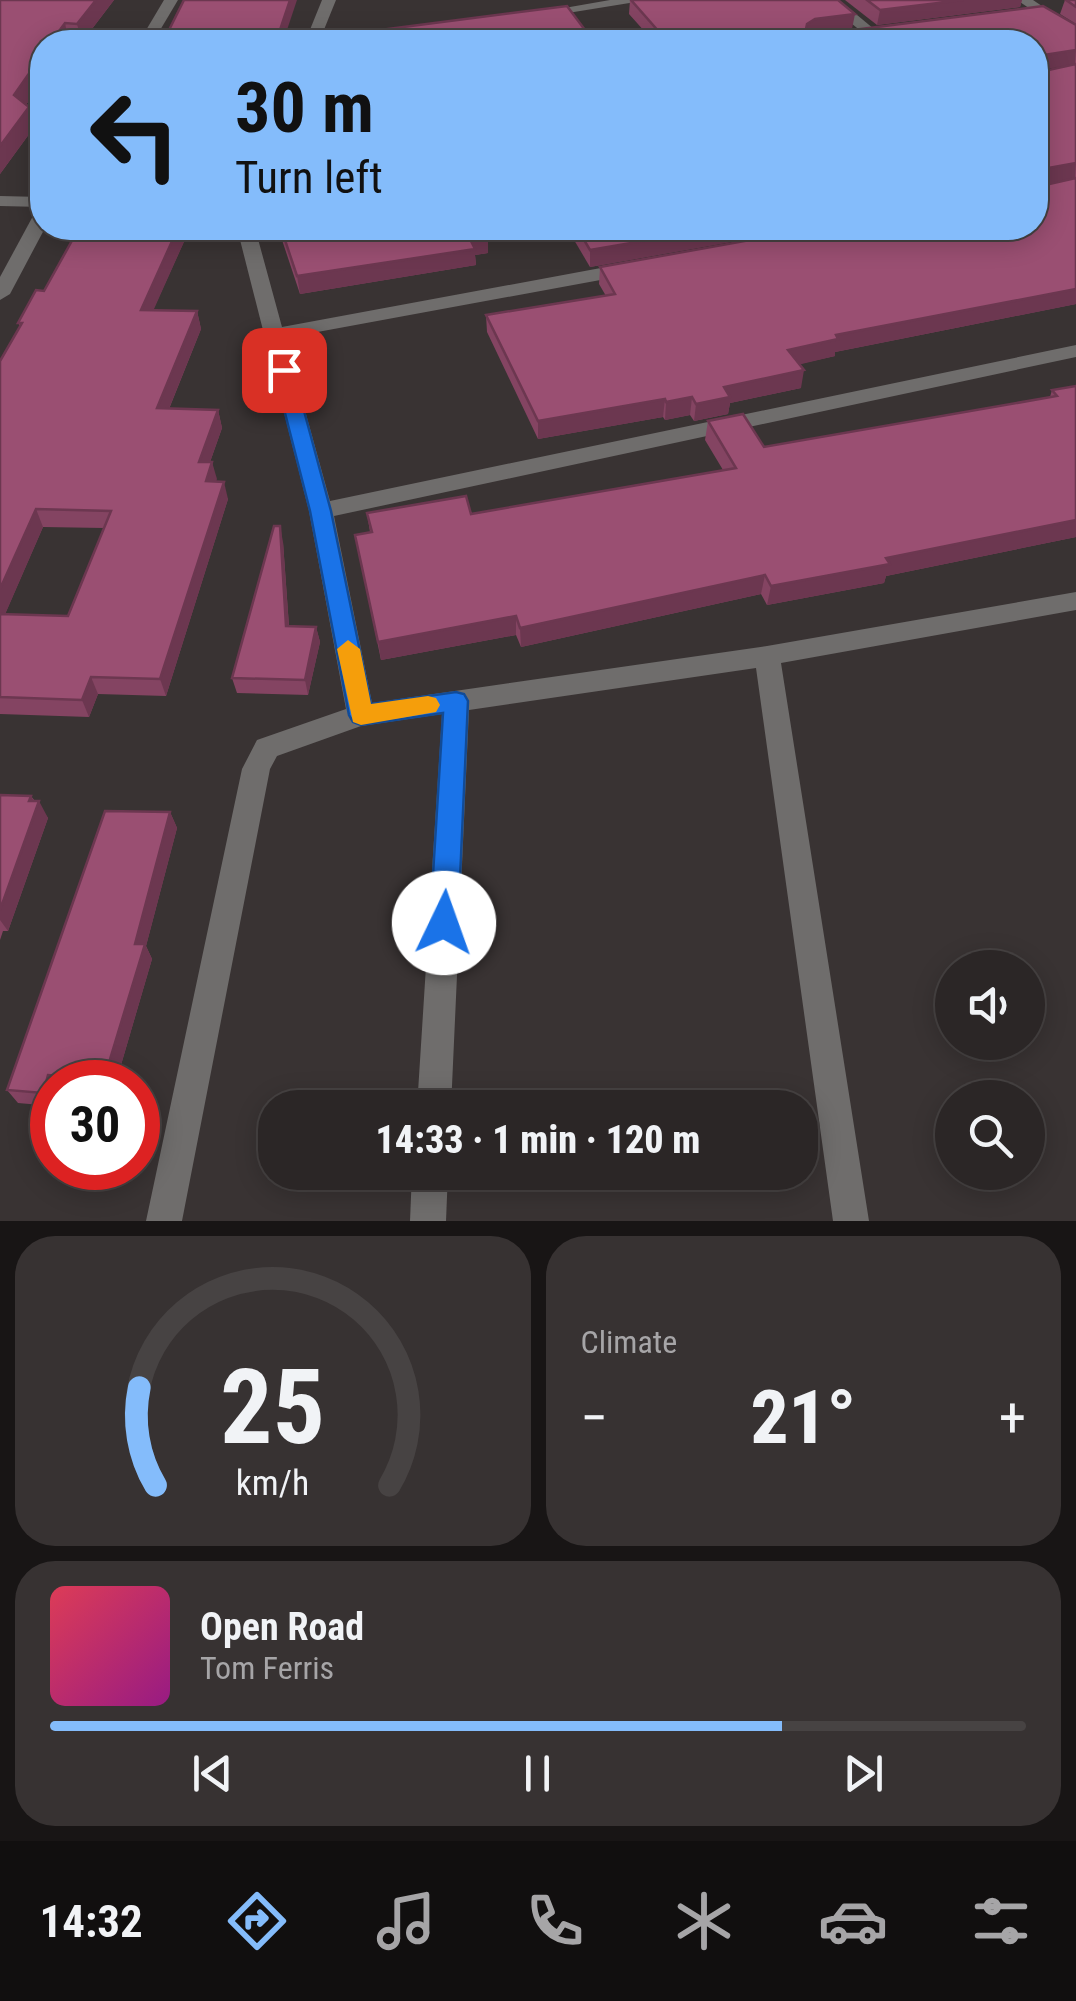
<!DOCTYPE html>
<html lang="en">
<head>
<meta charset="utf-8">
<style>
  :root { --surface:#2b2626; --page:#373232; --text:#f1f3f6; --muted:#a6a5a7; --line:#474343; --accent:#84bcfb }
  body { margin:0; font-family:"Roboto Condensed",sans-serif; background:var(--page); color:var(--text); height:100vh; display:flex; flex-direction:column; font-size:38px; white-space:nowrap }
  * { box-sizing:border-box; margin:0 }
  p { font-size:32px; color:var(--muted) }
  .icon { flex:none; width:55px; height:55px; fill:none; stroke:currentColor; stroke-width:2; stroke-linecap:round; stroke-linejoin:round }
  .map { position:relative; height:1221px; overflow:hidden }
  .panel { display:flex; flex-direction:column; gap:15px; padding:15px; background:#181515; flex:1 }
  .panel>* { flex:none }
  .top-card { position:absolute; left:30px; top:30px; width:1018px; height:210px; border-radius:40px; box-shadow:0 5px 25px #0003,0 0 0 2px var(--line); background:#84bcfb; color:#111; overflow:hidden }
  .buttons { position:absolute; left:935px; top:950px; display:grid; gap:20px }
  .buttons a { display:grid; place-items:center; width:110px; height:110px; border-radius:50%; background:var(--surface); box-shadow:0 5px 25px #0003,0 0 0 2px var(--line); font-size:50px }
  .speed { position:absolute; left:30px; top:1060px; display:flex; gap:20px; font-size:50px; font-weight:700; text-align:center }
  .speed>* { display:grid; place-content:center; width:130px; height:130px; border-radius:50%; background:var(--surface); box-shadow:0 5px 25px #0003,0 0 0 2px var(--line); line-height:1 }
  .speed .limit { border:15px solid #d22; background:#fff; color:#111 }
  .pin { position:absolute; display:grid; place-items:center; width:85px; height:85px; color:#fff; margin:-42px; border-radius:20px; box-shadow:0 5px 15px #0006 }
  .me { position:absolute; width:110px; margin:-55px; rotate:3deg; stroke-linejoin:round; filter:drop-shadow(0 0 8px #0008) }
  .turn { display:flex; align-items:center; gap:35px; height:210px; padding:0 40px; font-size:45px }
  .turn .icon { width:130px; height:130px; stroke-width:2.5 }
  .turn b { display:block; font-size:70px; line-height:85px }
  .big { font-size:75px; font-weight:800; line-height:1.1 }
  .panel .tile { flex:1; display:flex; flex-direction:column; justify-content:center; gap:15px; min-width:0; padding:0 35px; border-radius:40px; background:var(--page) }
  .panel .dial { align-items:center; gap:0 }
  .dial svg { height:260px; overflow:visible; fill:none; stroke:var(--line); stroke-width:7; stroke-linecap:round; text-anchor:middle }
  .dial text { fill:var(--text); stroke:none }
  .song { display:flex; align-items:center; gap:30px }
  .cover { width:120px; height:120px; border-radius:15px; background:linear-gradient(135deg,hsl(350 70% 55%),hsl(310 70% 35%)) }
  .played { height:10px; border-radius:5px; background:linear-gradient(90deg,var(--accent) 75%,var(--line) 75%) }
  .keys { display:flex; justify-content:space-around; direction:ltr }
  .heat { display:flex; justify-content:space-between; align-items:center; font-size:55px; direction:ltr }
  .panel .tiles { flex:1; display:grid; gap:15px; grid-template-columns:1fr 1fr }
  .tile:last-child { grid-column:span 2 }
  .trip { position:absolute; left:258px; top:1090px; width:560px; height:100px; border-radius:40px; background:var(--surface); box-shadow:0 5px 25px #0003,0 0 0 2px var(--line); font-weight:800; line-height:100px; text-align:center }
  .dock { display:flex; height:160px; justify-content:space-around; align-items:center; background:#110f0f; color:var(--muted) }
  .dock .icon { width:70px; height:70px }
  .dock .active { color:var(--accent) }
  .dock b { font-size:45px; color:var(--text) }
  .map>svg:first-child { display:block }
</style>
</head>
<body>
<div class="map">
<svg width="1076" height="1221" viewBox="0 0 1076 1221">
  <rect width="100%" height="100%" fill="#393333"/>
  <g fill="none" stroke-linecap="round" stroke-linejoin="round">
    <!-- street -->
    <g fill="#6f6d6c" fill-rule="evenodd">
      <path d="M164,0H178L153,42H139Z"/>
      <path d="M322,0H336L319,42H305Z"/>
      <path d="M610,0H648L537,18L530,14Z"/>
      <path d="M823,0H839L880,34L868,37Z"/>
      <path d="M1017,0H1033L1076,29V40Z"/>
      <path d="M0,196L42,197V207L0,206Z"/>
      <path d="M42,211L45,228L10,294L0,300V277L33,216Z"/>
      <path d="M237,228H255L282,327L633,262L642,268L633,274L285,338L330,501L1076,345V357L334,516L372,703L767,646L1076,592V610L781,663L869,1221H833L756,668L469,710L451,1108H417L442,714L361,726L277,756L270,769L182,1221H146L242,769L257,740L346,709L309,511Z"/>
      <path d="M412,1172H448L446,1221H410Z"/>
    </g>
  </g>
  <!-- wall -->
  <g fill="#844462" fill-rule="evenodd">
    <path d="M0,0H114L82,42H42V81L26,105L35,126L0,174Z"/>
    <path d="M630,0H838L852,29L839,30L1076,25V304L835,352V356L799,364L801,388L730,403L728,414L694,421L690,415L665,420L663,417L538,439L487,332L486,315L606,296L599,284L600,267L1035,228V42H654L629,14ZM1075,64L1040,72L1038,70Z"/>
    <path d="M845,0H1022L1020,7L877,25Z"/>
    <path d="M1065,0H1076V24L1060,14Z"/>
    <path d="M79,228H185L187,235L153,310L197,311L201,329L169,409L218,410L222,428L210,462H212L216,482L228,499L166,696L98,694L89,717L0,714V361L20,326L18,323L44,291ZM43,527L104,528L68,616L5,614Z"/>
    <path d="M278,228H483L488,253L475,255L476,265L300,294Z"/>
    <path d="M567,228H809L590,267Z"/>
    <path d="M1076,386V537L886,576L884,583L767,605L761,594L521,647L516,635L381,660L355,535L370,532L367,513L471,514L723,470L705,440L708,421L764,447L1050,397L1052,390Z"/>
    <path d="M283,542L289,626L316,627L320,642L308,695L237,693L232,678Z"/>
    <path d="M0,795L31,796L48,818L8,931H3L0,940Z"/>
    <path d="M170,812L177,828L146,946L152,959L116,1082H52V1106L18,1103L7,1090Z"/>
  </g>
  <!-- shaded-wall -->
  <g fill="#6c3750">
    <path d="M96,0H114L82,42L77,24Z"/>
    <path d="M290,0H297L283,42H276Z"/>
    <path d="M963,0H1022L1020,7L877,25L880,10Z"/>
    <path d="M855,14L852,29L812,34L804,39L807,24L815,19Z"/>
    <path d="M65,23L69,42H51Z"/>
    <path d="M1076,50L1075,64L1035,71L1037,56Z"/>
    <path d="M42,55V81L20,114L14,95Z"/>
    <path d="M29,107L35,126L0,174V146Z"/>
    <path d="M1076,163L1075,178L1035,186L1037,170Z"/>
    <path d="M178,228H185L187,235L146,327L141,310Z"/>
    <path d="M719,228H809L590,267V250Z"/>
    <path d="M488,236V253L475,255L476,265L300,294L297,276Z"/>
    <path d="M1076,289V304L835,352V356L785,368L788,350L836,335Z"/>
    <path d="M197,311L201,329L162,426L157,408Z"/>
    <path d="M804,370L801,388L730,403L728,414L694,421L696,404L724,387Z"/>
    <path d="M692,397L690,415L665,420L666,402Z"/>
    <path d="M665,399L663,417L538,439V421Z"/>
    <path d="M218,410L222,428L204,479L199,462Z"/>
    <path d="M212,462L217,479L210,499L206,481Z"/>
    <path d="M224,482L228,499L166,696L160,679Z"/>
    <path d="M36,509L43,527L0,626V589Z"/>
    <path d="M1076,520V537L886,576L884,583L767,605L771,586L886,558Z"/>
    <path d="M280,526L283,542L290,641L286,626Z"/>
    <path d="M765,575L761,594L521,647L520,628Z"/>
    <path d="M516,616V635L381,660L378,642Z"/>
    <path d="M316,627L320,642L308,695L305,680Z"/>
    <path d="M91,677L98,694L89,717L82,700Z"/>
    <path d="M31,796L37,807L39,801L48,818L8,931L0,920V910Z"/>
    <path d="M170,812L177,828L146,946L152,959L116,1082H106L104,1079L135,944Z"/>
    <path d="M48,1075L54,1082L52,1105L43,1093Z"/>
  </g>
  <!-- building -->
  <g fill="#9a4f72" stroke="#6c3750" stroke-width="2.5">
    <path d="M0,0H96L77,24L65,23L51,42H42V55L14,95L29,107L0,146Z"/>
    <path d="M184,0H290L276,42H163Z"/>
    <path d="M631,0H838L855,14L815,19L807,24L806,29L845,31L1043,6L1076,25V50L1037,56L1036,68L1040,72L1076,64V163L1037,170V183L1041,186L1076,178V289L836,335L838,339L788,350L804,370L724,387L730,397L696,404L692,397L666,402L665,399L538,421L486,315L615,294L600,267L817,228H1035V205L1040,204L1035,200V42H668Z"/>
    <path d="M867,0H963L880,10Z"/>
    <path d="M1066,0H1076V7Z"/>
    <path d="M567,6L594,42H287Z"/>
    <path d="M79,228H178L141,310L197,311L157,408L218,410L199,462H212L206,481L224,482L160,679L91,677L82,700L0,697V614L68,616L111,511L36,509L0,589V361L22,323H18L36,290L44,291Z"/>
    <path d="M281,228H483L488,236L470,239L475,249L297,276Z"/>
    <path d="M577,228H719L590,250Z"/>
    <path d="M1076,386V520L886,558L890,564L771,586L765,575L520,628L516,616L378,642L355,535L372,532L367,513L466,496L471,514L736,468L708,421L743,414L764,447L1057,396L1052,390Z"/>
    <path d="M274,526H280L286,626L316,627L305,680L232,678Z"/>
    <path d="M0,795L31,796L29,801H39L0,910Z"/>
    <path d="M105,811L170,812L135,944H145L104,1079L48,1075L43,1093L7,1090Z"/>
  </g>
  <!-- route -->
  <path fill="#1a73e8" stroke="#114b97" stroke-width="2.5" d="M284,364L293,370L331,511L371,704L456,692L464,694L468,701L458,923L454,932L444,936L434,932L430,923L443,713L361,725L353,722L349,715L310,511L274,370Z"/>
  <!-- slow -->
  <path fill="#f59e0b" d="M348,640L360,649L371,704L428,696L436,698L440,705L436,712L361,725L353,722L337,649Z"/>
</svg>
<div class="buttons">
<a><svg class="icon" aria-label="sound" viewBox="0 0 24 24"><path d="M4 9h4l5-4v14l-5-4H4zM17 9q2 3 0 6"/></svg></a>
<a><svg class="icon" aria-label="search" viewBox="0 0 24 24"><circle cx="10" cy="10" r="6"/><path d="M15 15l6 6"/></svg></a>
</div>
<div class="speed"><div class="limit">30</div></div>
<div class="pin" style="left:284px;top:370px;background:#d93025"><svg class="icon" aria-label="arrive" viewBox="0 0 24 24"><path d="M6 21V4h12l-3 4 3 4H6"/></svg></div>
<svg class="me" style="left:444px;top:923px" viewBox="-20 -20 40 40"><circle r="19" fill="#fff"/><path d="M0-13L10 11 0 6-10 11z" fill="#1a73e8"/></svg>
<div class="trip">14:33 · 1 min · 120 m</div>
<div class="top-card">
<div class="turn"><svg class="icon" aria-label="left" viewBox="0 0 24 24"><path d="M17 20v-9H6M10 6l-5 5 5 5"/></svg><div><b>30 m</b>Turn left</div></div>
</div>
</div>
<section class="panel">
<div class="tiles">
<div class="tile dial"><svg viewBox="0 0 100 80">
<path d="M14 69A42 42 0 1 1 86 69"/>
<path d="M14 69A42 42 0 0 1 9 39" stroke="#84bcfb"/>
<text x="50" y="56" font-size="32" font-weight="700">25</text>
<text x="50" y="72" font-size="11">km/h</text>
</svg></div>
<div class="tile"><p>Climate</p>
<div class="heat"><a>−</a><b class="big">21°</b><a>+</a></div>
</div>
<div class="tile">
<div class="song"><i class="cover"></i><div><b>Open Road</b><p>Tom Ferris</p></div></div>
<div class="played"></div>
<div class="keys"><svg class="icon" aria-label="previous" viewBox="0 0 24 24"><path d="M18 5L8 12l10 7zM5 5v14"/></svg><svg class="icon" aria-label="pause" viewBox="0 0 24 24"><path d="M8 5v14M16 5v14"/></svg><svg class="icon" aria-label="next" viewBox="0 0 24 24"><path d="M6 5l10 7-10 7zM19 5v14"/></svg></div>
</div>
</div>
</section>
<nav class="dock">
<b>14:32</b>
<svg class="icon active" aria-label="directions" viewBox="0 0 24 24"><path d="M12 3l9 9-9 9-9-9zM9 14v-3h6M13 9l2 2-2 2"/></svg>
<svg class="icon" aria-label="music" viewBox="0 0 24 24"><path d="M9 18V5l10-2v13"/><circle cx="6" cy="18" r="3"/><circle cx="16" cy="16" r="3"/></svg>
<svg class="icon" aria-label="phone" viewBox="0 0 24 24"><path d="M5 4h4l2 5-3 2q2 4 5 5l2-3 5 2v4C11 20 4 13 5 4z"/></svg>
<svg class="icon" aria-label="climate" viewBox="0 0 24 24"><path d="M12 3v18M4 7l16 10M4 17L20 7"/></svg>
<svg class="icon" aria-label="car" viewBox="0 0 24 24"><path d="M5 17H2v-5l4-1 3-4h7l3 4 3 1v5h-3M9 17h6M6 11h13"/><circle cx="7" cy="17" r="2"/><circle cx="17" cy="17" r="2"/></svg>
<svg class="icon" aria-label="filters" viewBox="0 0 24 24"><path d="M4 7h16M4 17h16"/><circle cx="9" cy="7" r="2"/><circle cx="15" cy="17" r="2"/></svg>
</nav>
</body>
</html>
